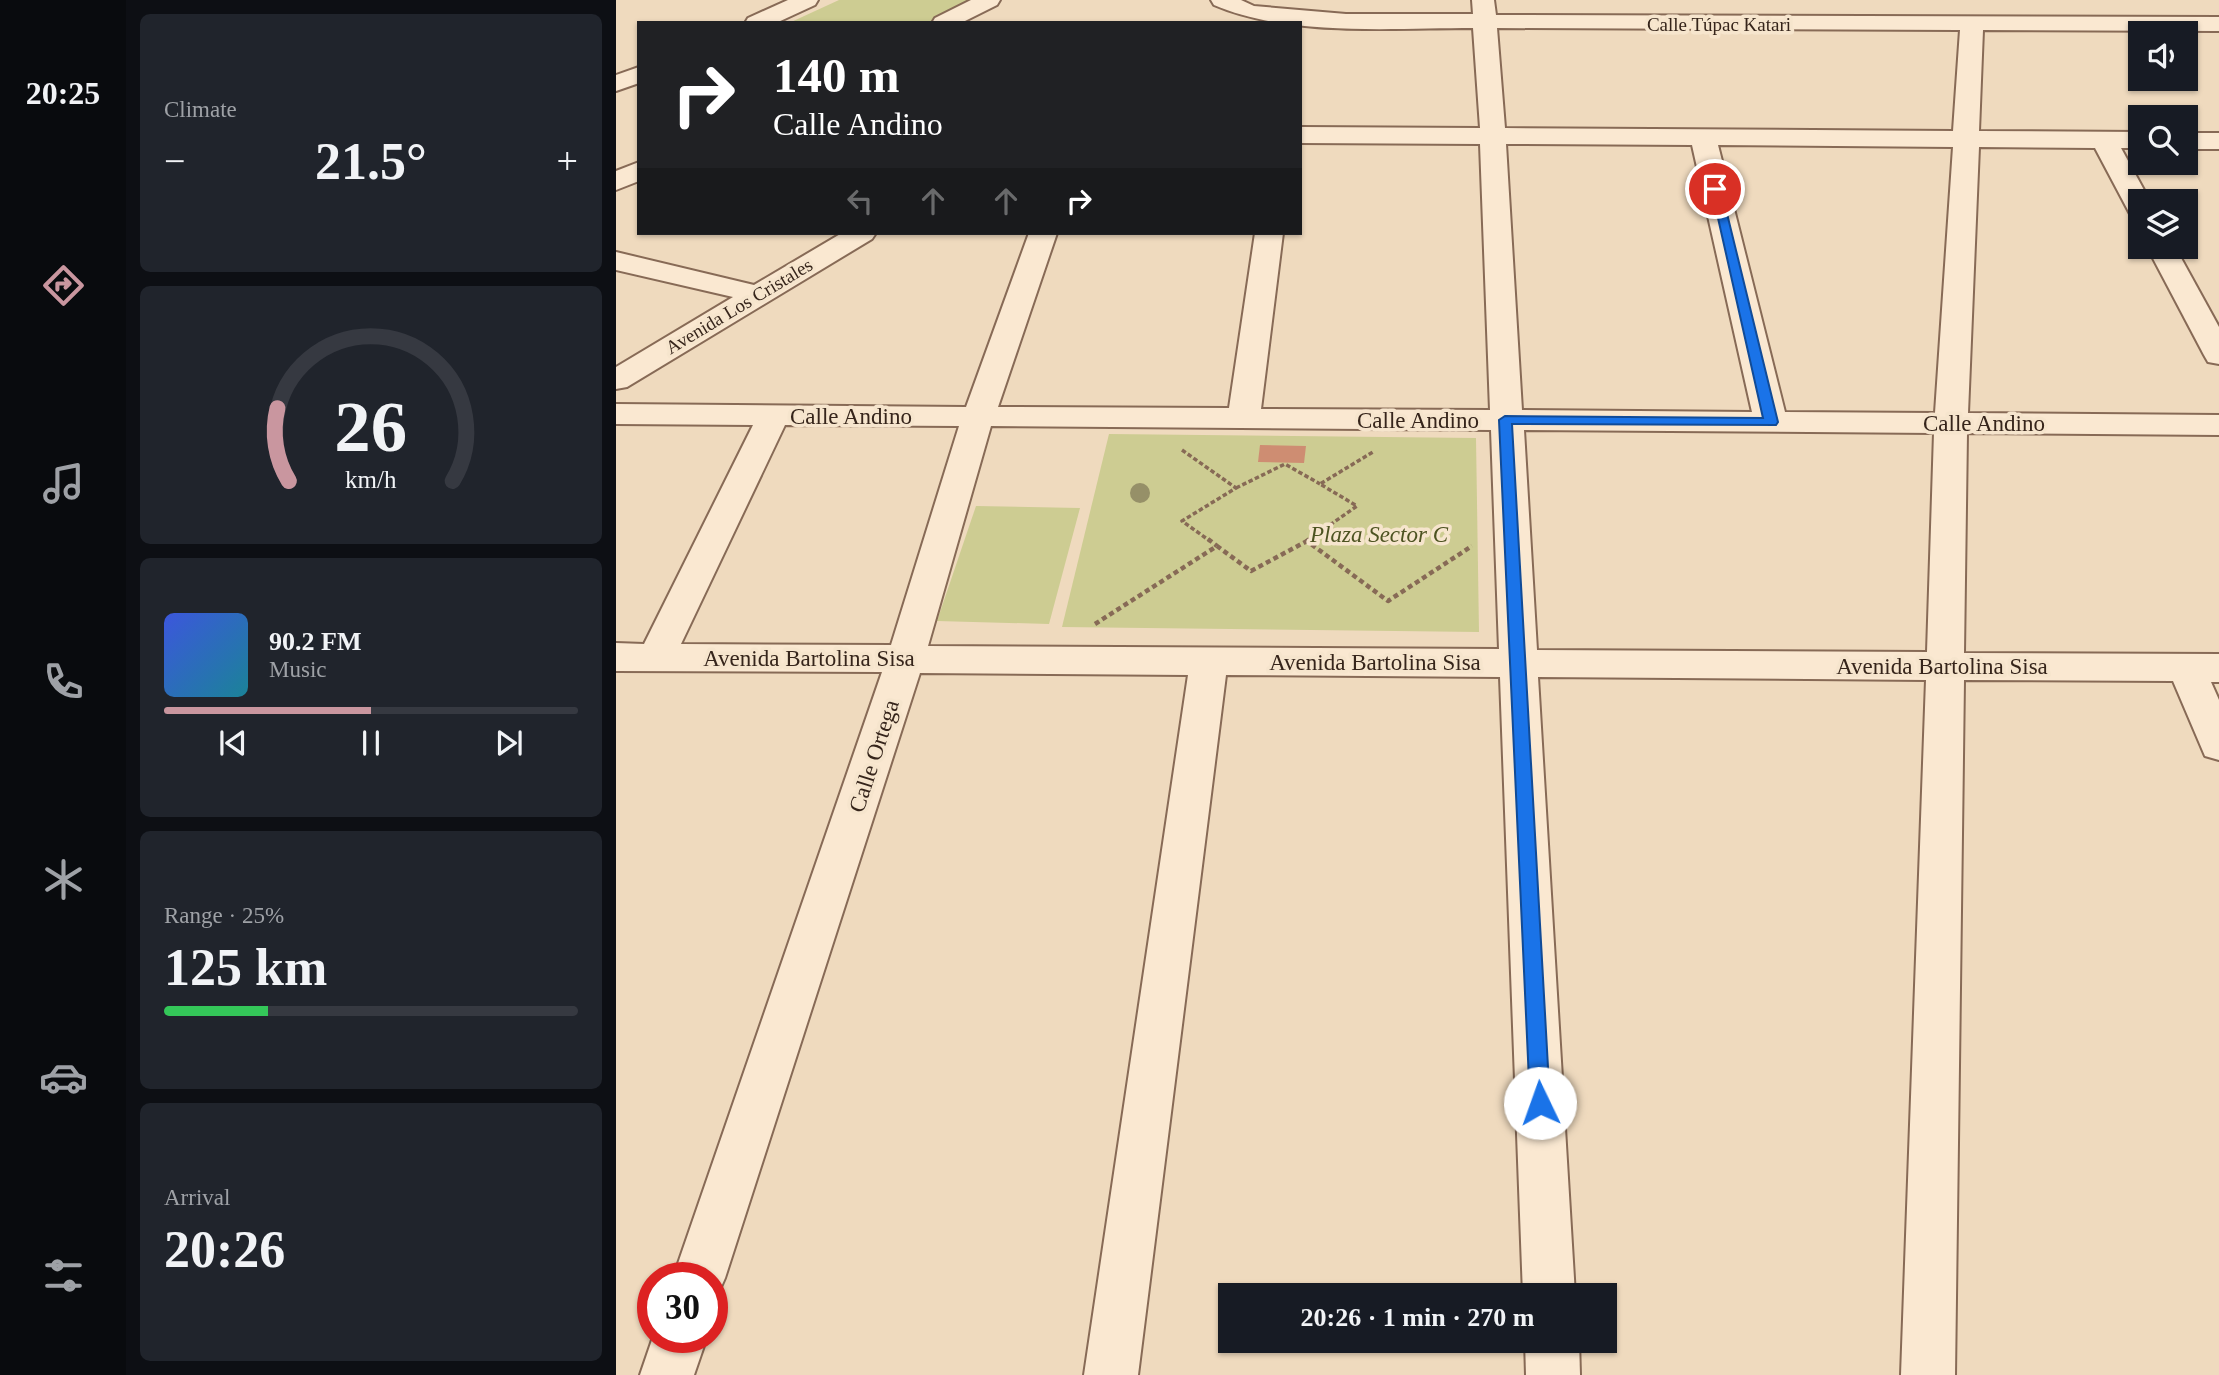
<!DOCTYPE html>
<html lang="en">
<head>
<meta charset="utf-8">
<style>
  :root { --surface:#171b24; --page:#20242c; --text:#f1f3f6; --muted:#9ea1a6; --line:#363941; --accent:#c9969f }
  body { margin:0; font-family:Georgia,serif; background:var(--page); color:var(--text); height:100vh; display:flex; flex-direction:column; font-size:26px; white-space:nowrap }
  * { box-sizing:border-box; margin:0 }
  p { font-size:23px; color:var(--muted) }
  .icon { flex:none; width:38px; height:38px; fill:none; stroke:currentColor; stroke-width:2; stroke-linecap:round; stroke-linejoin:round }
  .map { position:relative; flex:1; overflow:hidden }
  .details { display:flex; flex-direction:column; gap:14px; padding:14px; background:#0d0f14; width:490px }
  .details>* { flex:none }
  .hud { position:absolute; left:21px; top:21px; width:665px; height:214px; border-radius:0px; box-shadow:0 2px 5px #0004; background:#202124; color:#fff; overflow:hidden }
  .buttons { position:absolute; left:1512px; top:21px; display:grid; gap:14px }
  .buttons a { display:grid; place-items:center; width:70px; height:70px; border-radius:0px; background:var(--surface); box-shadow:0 2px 5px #0004; font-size:35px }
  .speed { position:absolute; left:21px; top:1262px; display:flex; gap:14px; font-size:35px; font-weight:700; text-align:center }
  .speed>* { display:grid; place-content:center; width:91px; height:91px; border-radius:50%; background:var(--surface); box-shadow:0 2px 5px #0004; line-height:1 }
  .speed .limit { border:10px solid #d22; background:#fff; color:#111 }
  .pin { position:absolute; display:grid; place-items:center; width:60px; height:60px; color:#fff; margin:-30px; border:4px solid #fff; border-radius:50%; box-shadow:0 2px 7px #0007 }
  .me { position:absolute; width:77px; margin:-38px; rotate:357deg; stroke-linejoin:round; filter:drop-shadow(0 0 5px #0008) }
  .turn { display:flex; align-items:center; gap:24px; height:147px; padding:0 21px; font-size:32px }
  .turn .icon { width:91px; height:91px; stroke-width:2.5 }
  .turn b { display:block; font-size:49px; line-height:60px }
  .lanes { display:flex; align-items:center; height:66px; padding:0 21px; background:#0003; justify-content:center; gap:35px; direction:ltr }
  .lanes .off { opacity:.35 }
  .big { font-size:52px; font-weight:800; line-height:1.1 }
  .details .widget { flex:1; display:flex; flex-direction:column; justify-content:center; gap:10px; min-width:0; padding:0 24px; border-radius:10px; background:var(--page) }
  .details .dial { align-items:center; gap:0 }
  .dial svg { height:182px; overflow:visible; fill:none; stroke:var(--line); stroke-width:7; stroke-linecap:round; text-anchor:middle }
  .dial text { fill:var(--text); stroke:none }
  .song { display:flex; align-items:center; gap:21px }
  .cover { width:84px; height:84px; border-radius:10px; background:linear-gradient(135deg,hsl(230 70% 55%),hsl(190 70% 35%)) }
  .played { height:7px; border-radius:4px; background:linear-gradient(90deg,var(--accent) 50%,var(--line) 50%) }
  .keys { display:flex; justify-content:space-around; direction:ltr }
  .heat { display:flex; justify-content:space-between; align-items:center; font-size:38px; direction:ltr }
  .charge { height:10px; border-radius:5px; background:linear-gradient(90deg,#34c759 25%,var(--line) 0) }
  .trip { position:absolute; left:602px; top:1283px; width:399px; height:70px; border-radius:0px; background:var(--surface); box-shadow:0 2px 5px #0004; font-weight:800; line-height:70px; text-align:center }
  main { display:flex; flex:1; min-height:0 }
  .dock { display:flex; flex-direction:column; width:126px; justify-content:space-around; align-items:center; background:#090b0e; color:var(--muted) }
  .dock .icon { width:49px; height:49px }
  .dock .selected { color:var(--accent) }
  .dock b { font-size:32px; color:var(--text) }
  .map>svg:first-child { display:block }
</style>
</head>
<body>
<main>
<nav class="dock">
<b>20:25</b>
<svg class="icon selected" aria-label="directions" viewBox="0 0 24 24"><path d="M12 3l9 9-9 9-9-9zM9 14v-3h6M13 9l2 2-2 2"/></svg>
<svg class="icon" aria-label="music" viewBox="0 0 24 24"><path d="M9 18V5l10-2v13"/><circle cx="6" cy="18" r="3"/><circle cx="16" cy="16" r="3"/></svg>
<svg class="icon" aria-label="phone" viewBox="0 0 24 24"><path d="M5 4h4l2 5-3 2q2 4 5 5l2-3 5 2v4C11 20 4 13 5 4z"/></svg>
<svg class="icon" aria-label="climate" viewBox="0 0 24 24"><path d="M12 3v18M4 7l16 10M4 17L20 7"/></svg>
<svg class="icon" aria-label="car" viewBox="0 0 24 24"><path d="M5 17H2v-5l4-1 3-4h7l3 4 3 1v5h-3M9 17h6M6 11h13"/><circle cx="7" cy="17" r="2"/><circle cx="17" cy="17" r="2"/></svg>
<svg class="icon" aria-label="filters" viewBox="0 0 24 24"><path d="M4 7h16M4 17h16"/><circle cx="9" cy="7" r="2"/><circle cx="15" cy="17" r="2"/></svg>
</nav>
<section class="details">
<div class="widget"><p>Climate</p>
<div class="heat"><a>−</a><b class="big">21.5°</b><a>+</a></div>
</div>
<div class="widget dial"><svg viewBox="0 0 100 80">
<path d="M14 69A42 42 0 1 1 86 69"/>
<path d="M14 69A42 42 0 0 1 9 37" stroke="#c9969f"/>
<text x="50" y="56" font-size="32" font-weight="700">26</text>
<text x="50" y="72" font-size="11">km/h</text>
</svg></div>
<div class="widget">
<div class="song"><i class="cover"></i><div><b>90.2 FM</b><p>Music</p></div></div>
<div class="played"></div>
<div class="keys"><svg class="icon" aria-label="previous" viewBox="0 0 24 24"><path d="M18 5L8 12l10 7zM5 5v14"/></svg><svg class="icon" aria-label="pause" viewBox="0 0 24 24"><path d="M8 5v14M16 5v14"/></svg><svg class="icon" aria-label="next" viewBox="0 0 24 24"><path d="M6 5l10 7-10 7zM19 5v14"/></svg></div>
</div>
<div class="widget"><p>Range · 25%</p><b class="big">125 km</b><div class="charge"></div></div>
<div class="widget"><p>Arrival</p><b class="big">20:26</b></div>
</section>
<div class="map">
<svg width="1603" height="1375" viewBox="0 0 1603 1375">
  <rect width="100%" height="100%" fill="#efdabe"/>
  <!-- green -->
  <g fill="#cdcc92">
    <path d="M223,0H359L312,23H173Z"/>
    <path d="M493,434L860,438L863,632L446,627Z"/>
    <path d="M360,506L464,508L433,624L321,621Z"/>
  </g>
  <!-- building -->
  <path fill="#ce8d72" d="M644,445L690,446L688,463L642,462Z"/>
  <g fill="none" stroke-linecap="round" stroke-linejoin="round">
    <!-- street casing -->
    <g stroke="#876a56" stroke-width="4">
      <g id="street">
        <path d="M172,0H202L199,5L160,23H129L132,18Z"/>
        <path d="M355,0H384L381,5L345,23H316L319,18Z"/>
        <path d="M595,0H625L638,6L730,14H857L856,0H878L880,15L1603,17V31L1367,30L1363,131L1524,132V148H1505L1534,201H1524V216L1514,214L1479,148L1363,147L1352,413L1603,415V435L1351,433L1348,653L1603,654V682H1595L1603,700V760L1589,756L1557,681L1348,680L1339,1375H1285L1310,680L922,677L959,1295H907L884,677L610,675L522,1375H468L572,675L304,673L109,1278L101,1296L96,1298V1278H57L266,672L0,671V643L28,644L137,425L0,424V404L350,407L413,233H441L382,407L613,408L639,233H667L645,409L874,410L864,144L684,143V127L864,128L857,28C777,28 672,37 598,5ZM881,28L1344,30L1337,131L889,128ZM890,144L1076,145L1136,412L906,410ZM1102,145L1337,147L1319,413L1169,412ZM169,425L343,426L275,645L65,644ZM375,426L875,430L883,649L312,646ZM908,430L1318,433L1311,652L921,650Z"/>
        <path d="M23,67V83L0,91V75Z"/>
        <rect x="1570" y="133" width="33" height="16"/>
        <path d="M23,162V181L0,190V171Z"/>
        <path d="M226,233H260L256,239L11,387L0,389V367L117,297L0,270V252L138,285Z"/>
        <path d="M1531,247H1559L1603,327V364L1592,362L1588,355Z"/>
        <path d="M37,1337H91L78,1375H24Z"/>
        <path d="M909,1340H963L964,1375H910Z"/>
      </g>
    </g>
    <!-- path-far1 -->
    <g stroke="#876a56" stroke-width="3.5" stroke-dasharray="4.5 2.5" stroke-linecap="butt">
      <path d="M566,450L620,488L566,521L594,541"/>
      <path d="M620,488L669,464L704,484"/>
      <path d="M691,541L741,506L704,484L757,452"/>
    </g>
    <!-- path -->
    <g stroke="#876a56" stroke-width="4.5" stroke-dasharray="5 3.5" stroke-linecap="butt">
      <path d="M592,539L601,546"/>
      <path d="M693,539L691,541L772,601L856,546"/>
      <path d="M479,624L601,546L635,571L691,541"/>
    </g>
    <!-- street -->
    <use href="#street" fill="#fae8d1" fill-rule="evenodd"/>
  </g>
  <!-- trees -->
  <circle fill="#969068" cx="524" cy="493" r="10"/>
  <!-- route -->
  <path fill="#1a73e8" stroke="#114b97" stroke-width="2" d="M1095,187L1105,189L1162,422L1160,425L896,424L934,1103L931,1109L924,1112L917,1109L914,1103L883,420L889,416L1147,418Z"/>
  <g text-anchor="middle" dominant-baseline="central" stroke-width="7" stroke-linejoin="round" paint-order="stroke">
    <!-- far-street labels -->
    <g font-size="19" fill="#36251b" stroke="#f6e5cd">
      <text x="1103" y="24">Calle Túpac Katari</text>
      <text transform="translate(123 306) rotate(-31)">Avenida Los Cristales</text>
    </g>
    <!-- street labels -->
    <g font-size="23" fill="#36251b" stroke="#f6e5cd">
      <text x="235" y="416">Calle Andino</text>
      <text x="802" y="420">Calle Andino</text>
      <text x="1368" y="423">Calle Andino</text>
      <text x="193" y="658">Avenida Bartolina Sisa</text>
      <text x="759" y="662">Avenida Bartolina Sisa</text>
      <text x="1326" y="666">Avenida Bartolina Sisa</text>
      <text transform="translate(258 756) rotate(-72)">Calle Ortega</text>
    </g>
    <!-- park labels -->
    <g font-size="23" font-style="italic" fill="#4d5321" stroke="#f6e5cd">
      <text x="763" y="534">Plaza Sector C</text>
    </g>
  </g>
</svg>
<div class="buttons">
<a><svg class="icon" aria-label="sound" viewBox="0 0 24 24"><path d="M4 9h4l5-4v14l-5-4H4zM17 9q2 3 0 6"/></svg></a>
<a><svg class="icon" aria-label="search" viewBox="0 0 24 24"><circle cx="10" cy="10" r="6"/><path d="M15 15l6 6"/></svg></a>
<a><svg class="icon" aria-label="layers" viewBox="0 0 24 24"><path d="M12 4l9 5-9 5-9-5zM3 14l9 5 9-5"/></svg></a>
</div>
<div class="speed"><div class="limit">30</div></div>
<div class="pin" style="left:1099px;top:189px;background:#d93025"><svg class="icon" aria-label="arrive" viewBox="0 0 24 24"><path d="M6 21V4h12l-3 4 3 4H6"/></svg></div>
<svg class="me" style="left:924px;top:1103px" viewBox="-20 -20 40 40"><circle r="19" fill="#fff"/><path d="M0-13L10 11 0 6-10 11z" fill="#1a73e8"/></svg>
<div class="trip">20:26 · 1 min · 270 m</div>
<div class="hud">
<div class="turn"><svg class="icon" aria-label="right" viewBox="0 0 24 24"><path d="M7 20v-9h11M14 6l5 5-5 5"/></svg><div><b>140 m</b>Calle Andino</div></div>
<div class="lanes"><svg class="icon off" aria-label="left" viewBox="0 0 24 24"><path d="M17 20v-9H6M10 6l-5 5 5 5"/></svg><svg class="icon off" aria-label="ahead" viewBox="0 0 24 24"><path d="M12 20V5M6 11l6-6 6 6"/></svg><svg class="icon off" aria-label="ahead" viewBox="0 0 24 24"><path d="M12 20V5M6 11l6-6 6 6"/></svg><svg class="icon" aria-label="right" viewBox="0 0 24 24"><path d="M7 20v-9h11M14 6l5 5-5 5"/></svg></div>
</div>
</div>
</main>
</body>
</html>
